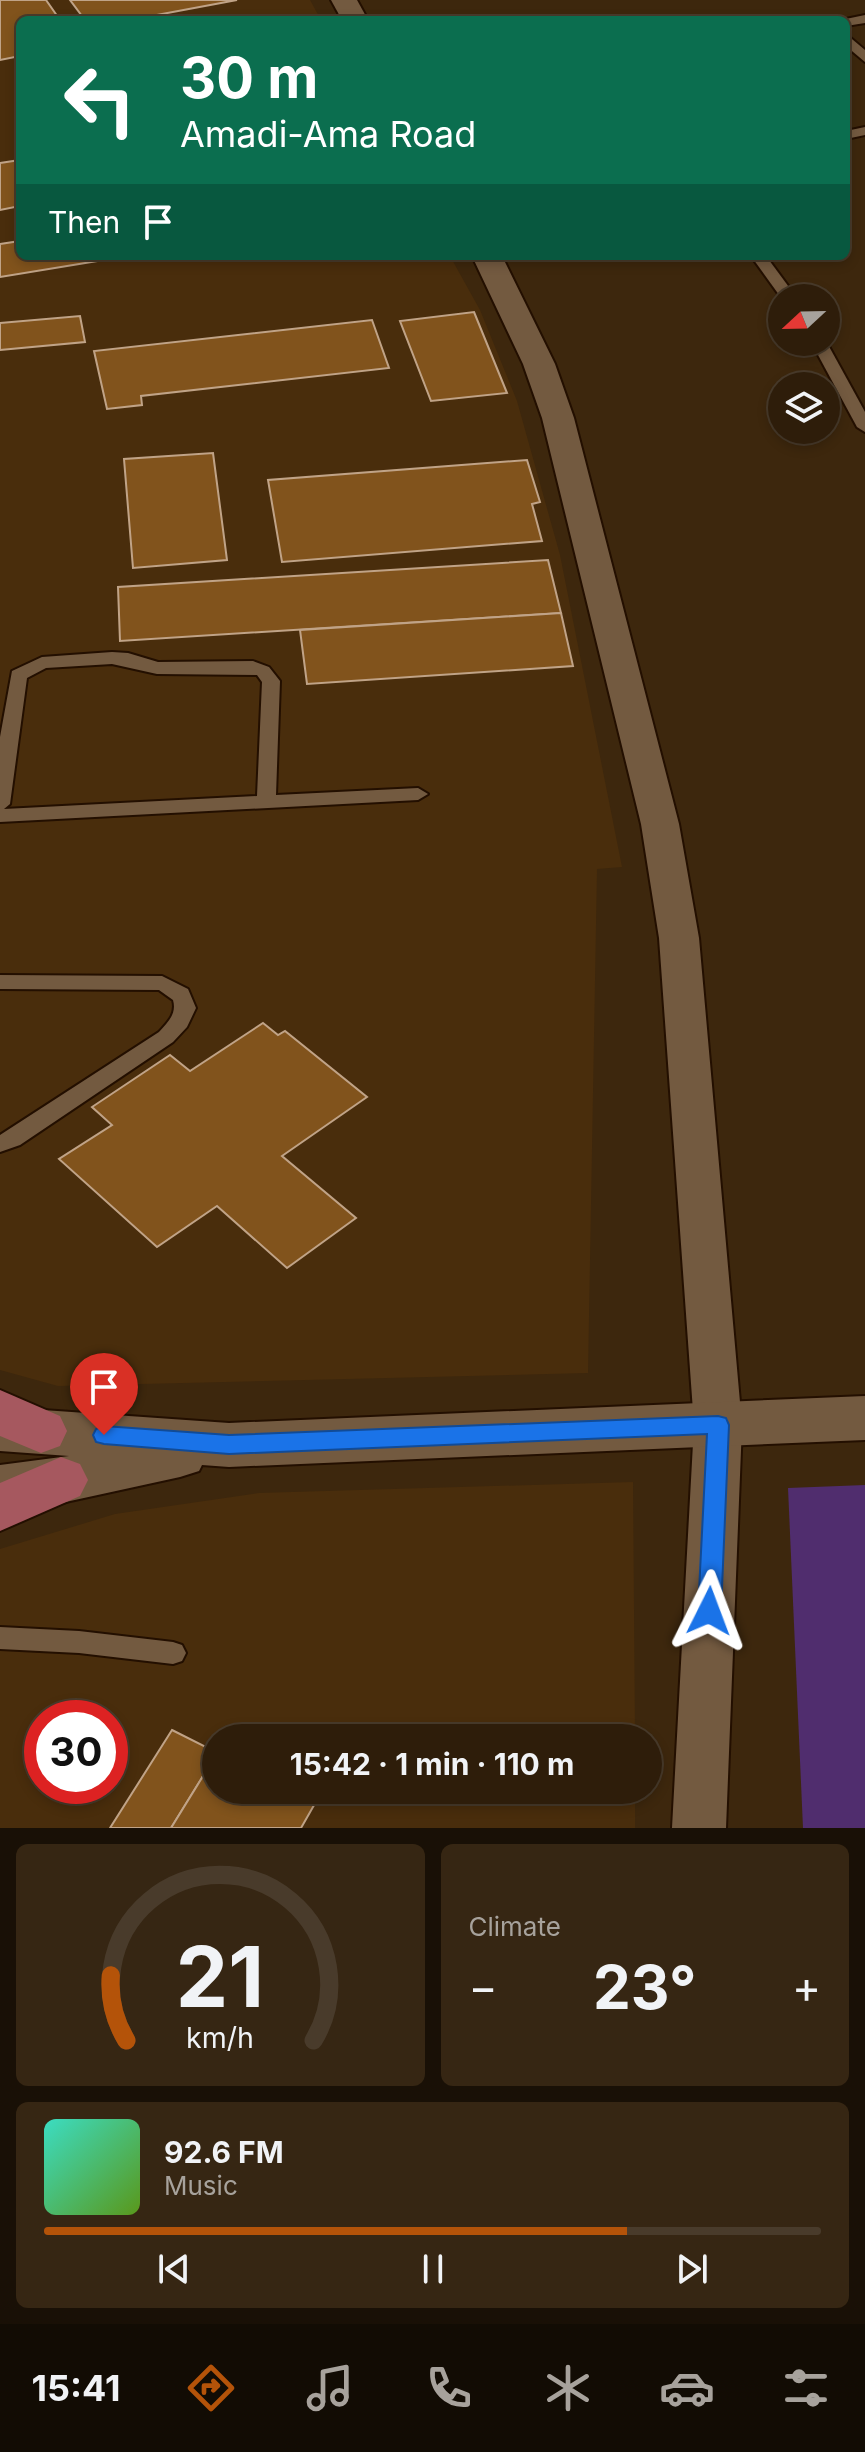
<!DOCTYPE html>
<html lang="en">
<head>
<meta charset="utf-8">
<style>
  :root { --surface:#2e1d0a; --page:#362613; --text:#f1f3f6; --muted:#a7a29c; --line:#493b2b; --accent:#b45309 }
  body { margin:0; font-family:Inter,sans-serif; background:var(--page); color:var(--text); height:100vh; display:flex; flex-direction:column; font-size:30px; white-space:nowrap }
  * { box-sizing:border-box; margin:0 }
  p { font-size:26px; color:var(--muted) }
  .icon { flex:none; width:44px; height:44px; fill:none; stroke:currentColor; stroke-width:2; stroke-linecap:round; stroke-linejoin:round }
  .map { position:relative; height:1828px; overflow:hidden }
  .side { display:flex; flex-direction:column; gap:16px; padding:16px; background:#191006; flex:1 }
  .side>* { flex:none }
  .hud { position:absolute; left:16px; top:16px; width:834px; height:244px; border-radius:12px; box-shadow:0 4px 12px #0003,0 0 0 2px var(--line); background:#0b6e4f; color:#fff; overflow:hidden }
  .needle { width:52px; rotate:248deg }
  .tools { position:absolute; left:768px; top:284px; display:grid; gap:16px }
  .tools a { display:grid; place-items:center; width:72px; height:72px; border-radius:50%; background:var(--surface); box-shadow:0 4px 12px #0003,0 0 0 2px var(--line); font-size:40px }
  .speed { position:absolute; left:24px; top:1700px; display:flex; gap:16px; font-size:40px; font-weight:700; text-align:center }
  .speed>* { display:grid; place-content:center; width:104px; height:104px; border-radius:50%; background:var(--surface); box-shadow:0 4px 12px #0003,0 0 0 2px var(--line); line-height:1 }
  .speed .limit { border:12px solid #d22; background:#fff; color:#111 }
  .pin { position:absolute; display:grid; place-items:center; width:68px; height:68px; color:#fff; margin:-82px -34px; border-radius:50% 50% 50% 0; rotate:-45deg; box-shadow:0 0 8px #0007 }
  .pin .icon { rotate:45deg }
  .me { position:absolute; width:88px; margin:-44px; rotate:3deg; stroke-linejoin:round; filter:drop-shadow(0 0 6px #0008) }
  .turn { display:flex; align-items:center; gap:28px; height:168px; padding:0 32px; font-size:36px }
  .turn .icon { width:104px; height:104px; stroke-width:2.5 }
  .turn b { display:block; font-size:56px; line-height:68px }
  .then { display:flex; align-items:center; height:76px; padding:0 32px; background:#0003; gap:16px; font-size:30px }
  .big { font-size:60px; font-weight:700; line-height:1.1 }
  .side .widget { flex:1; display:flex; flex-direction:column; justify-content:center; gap:12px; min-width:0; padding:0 28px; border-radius:12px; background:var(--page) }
  .side .dial { align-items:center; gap:0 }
  .dial svg { height:208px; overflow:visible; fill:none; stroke:var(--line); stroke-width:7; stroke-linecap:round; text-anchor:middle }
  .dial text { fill:var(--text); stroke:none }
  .song { display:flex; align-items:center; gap:24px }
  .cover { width:96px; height:96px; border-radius:12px; background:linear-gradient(135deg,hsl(170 70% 55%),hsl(90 70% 35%)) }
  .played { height:8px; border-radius:4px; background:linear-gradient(90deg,var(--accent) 75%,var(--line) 75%) }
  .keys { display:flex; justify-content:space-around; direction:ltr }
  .heat { display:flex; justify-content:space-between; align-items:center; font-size:44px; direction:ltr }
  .side .tiles { flex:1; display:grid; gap:16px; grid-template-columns:1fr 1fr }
  .widget:last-child { grid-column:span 2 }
  .trip { position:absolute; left:202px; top:1724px; width:460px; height:80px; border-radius:40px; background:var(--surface); box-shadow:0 4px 12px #0003,0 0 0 2px var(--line); font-weight:700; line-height:80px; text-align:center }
  .tab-bar { display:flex; height:128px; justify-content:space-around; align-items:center; background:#120c04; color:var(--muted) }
  .tab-bar .icon { width:56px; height:56px }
  .tab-bar .active { color:var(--accent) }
  .tab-bar b { font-size:36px; color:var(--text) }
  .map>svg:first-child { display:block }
</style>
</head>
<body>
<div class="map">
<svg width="865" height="1828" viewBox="0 0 865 1828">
  <rect width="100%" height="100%" fill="#3d270d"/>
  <!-- built -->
  <g fill="#492d0c" fill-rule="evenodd">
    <path d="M0,0H310L321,20H20V256H450L480,310L517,401L560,555L622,867L597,869L588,1373L58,1386L0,1370Z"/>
    <path d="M633,1482L635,1738H216V1790H635V1828H0V1549L115,1514L259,1493ZM42,1718H110V1786H42Z"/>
  </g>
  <!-- green -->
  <path fill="#502d6e" d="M865,1485V1828H803L788,1488Z"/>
  <!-- building -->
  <g fill="#81531c" stroke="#c0a387" stroke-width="2">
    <path d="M0,0H46L60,20H20V56L0,60Z"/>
    <path d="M70,0H237L130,20H85Z"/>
    <path d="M20,160V206L0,210V163Z"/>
    <path d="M20,241V256H128L0,277V244Z"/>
    <path d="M474,312L507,393L431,401L400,321Z"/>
    <path d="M80,316L85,342L0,350V323Z"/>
    <path d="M372,320L389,368L141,396L142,405L107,409L94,351Z"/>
    <path d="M213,453L227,560L133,568L124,459Z"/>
    <path d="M527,460L540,502L532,504L542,541L282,562L268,480Z"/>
    <path d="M548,560L561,613L120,641L118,587Z"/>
    <path d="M561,613L573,666L307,684L300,630Z"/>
    <path d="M263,1023L278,1035L285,1031L367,1097L282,1156L356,1218L287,1268L217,1206L157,1247L59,1159L112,1125L92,1107L170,1055L190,1071Z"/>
    <path d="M172,1730L216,1752V1755L171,1828H110Z"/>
    <path d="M216,1755V1790H295L317,1800L301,1828H171Z"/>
  </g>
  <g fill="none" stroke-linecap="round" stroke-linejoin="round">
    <!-- service casing -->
    <g stroke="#230f00" stroke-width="4">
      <g id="service">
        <path d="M865,15V23L846,26V20H841Z"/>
        <path d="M846,34L865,50V62L846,46Z"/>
        <path d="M865,127V135L846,139V131Z"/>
        <path d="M751,256H766L797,298L782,299Z"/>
        <path d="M826,341L865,412V432L857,427L811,342Z"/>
        <path d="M112,652L128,653L158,662L253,661L269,667L280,681L276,795L418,788L428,794L418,800L0,822V737L12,671L42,657ZM112,664L157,674L257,675L262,682L257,796L4,809L10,804L27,678L46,668Z"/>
        <path d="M0,975L162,976L188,989L196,1008L187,1027L173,1042L20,1145L0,1152V1135L159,1032C168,1022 177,1014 173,1000L159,990L0,989Z"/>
        <path d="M0,1627L79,1631L173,1642L182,1645L186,1653L182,1661L173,1664L79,1653L0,1649Z"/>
      </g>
    </g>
    <!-- minor casing -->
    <g stroke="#230f00" stroke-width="4">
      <g id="minor">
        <path d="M331,0H357L368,20H342Z"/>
        <path d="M472,256H502L555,364L574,418L679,824L699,938L742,1425L726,1828H672L694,1425L659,938L641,824L542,418L523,364Z"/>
      </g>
    </g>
    <!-- tertiary casing -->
    <g stroke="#230f00" stroke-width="4">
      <path id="tertiary" d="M865,1396V1440L229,1467L202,1465L199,1471L180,1477L61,1503L0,1511V1465L69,1456L0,1451V1407L229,1423Z"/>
    </g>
    <!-- primary casing -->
    <g stroke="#230f00" stroke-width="4">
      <g id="primary">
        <path d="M0,1390L60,1416L67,1431L60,1446L41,1453L0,1436Z"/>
        <path d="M61,1457L80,1464L88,1480L80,1496L0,1531V1483Z"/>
      </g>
    </g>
    <!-- service -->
    <use href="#service" fill="#735a40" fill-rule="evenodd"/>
    <!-- minor -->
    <use href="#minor" fill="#735a40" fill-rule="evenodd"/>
    <!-- tertiary -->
    <use href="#tertiary" fill="#735a40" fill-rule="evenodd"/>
    <!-- primary -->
    <use href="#primary" fill="#a6585f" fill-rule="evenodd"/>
  </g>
  <!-- route -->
  <path fill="#1a73e8" stroke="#114b97" stroke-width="2" d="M718,1416L726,1418L729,1425L721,1611L717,1618L709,1621L701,1618L698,1611L707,1434L229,1454L104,1444L96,1442L93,1435L96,1429L104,1426L229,1435Z"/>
</svg>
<div class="tools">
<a><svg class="needle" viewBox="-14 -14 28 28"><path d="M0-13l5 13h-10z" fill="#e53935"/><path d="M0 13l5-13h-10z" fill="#a7a29c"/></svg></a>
<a><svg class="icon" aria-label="layers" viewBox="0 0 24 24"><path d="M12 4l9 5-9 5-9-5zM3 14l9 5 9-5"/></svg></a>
</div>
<div class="speed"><div class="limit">30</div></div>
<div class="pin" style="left:104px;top:1435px;background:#d93025"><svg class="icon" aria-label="arrive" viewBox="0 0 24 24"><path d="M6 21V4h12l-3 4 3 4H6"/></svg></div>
<svg class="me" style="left:709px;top:1611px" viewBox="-20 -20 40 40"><path d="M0-17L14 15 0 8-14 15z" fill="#1a73e8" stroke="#fff" stroke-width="4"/></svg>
<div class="trip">15:42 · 1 min · 110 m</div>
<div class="hud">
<div class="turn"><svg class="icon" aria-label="left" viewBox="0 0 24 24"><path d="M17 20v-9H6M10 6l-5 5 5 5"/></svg><div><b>30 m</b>Amadi-Ama Road</div></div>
<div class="then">Then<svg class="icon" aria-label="arrive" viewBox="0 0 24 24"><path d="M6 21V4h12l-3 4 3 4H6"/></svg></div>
</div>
</div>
<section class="side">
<div class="tiles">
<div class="widget dial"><svg viewBox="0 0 100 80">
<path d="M14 69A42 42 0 1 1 86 69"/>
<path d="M14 69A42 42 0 0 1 8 44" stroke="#b45309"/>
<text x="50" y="56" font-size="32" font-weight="700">21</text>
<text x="50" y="72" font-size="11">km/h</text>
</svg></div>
<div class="widget"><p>Climate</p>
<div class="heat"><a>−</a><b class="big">23°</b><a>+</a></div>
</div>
<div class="widget">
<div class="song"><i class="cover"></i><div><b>92.6 FM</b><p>Music</p></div></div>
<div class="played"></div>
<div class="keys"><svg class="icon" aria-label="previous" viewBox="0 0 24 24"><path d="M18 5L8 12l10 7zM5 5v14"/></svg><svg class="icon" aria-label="pause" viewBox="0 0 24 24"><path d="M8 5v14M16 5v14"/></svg><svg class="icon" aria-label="next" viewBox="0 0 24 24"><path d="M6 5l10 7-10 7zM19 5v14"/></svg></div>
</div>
</div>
</section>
<nav class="tab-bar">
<b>15:41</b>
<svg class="icon active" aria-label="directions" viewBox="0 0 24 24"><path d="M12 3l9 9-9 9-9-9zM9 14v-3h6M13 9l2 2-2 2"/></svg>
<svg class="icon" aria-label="music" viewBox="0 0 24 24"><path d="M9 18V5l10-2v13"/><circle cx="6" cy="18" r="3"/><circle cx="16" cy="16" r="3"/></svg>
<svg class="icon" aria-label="phone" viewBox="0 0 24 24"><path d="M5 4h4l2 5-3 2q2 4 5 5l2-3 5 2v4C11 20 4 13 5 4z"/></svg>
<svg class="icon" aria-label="climate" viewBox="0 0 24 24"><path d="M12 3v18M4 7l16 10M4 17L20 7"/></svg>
<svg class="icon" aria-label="car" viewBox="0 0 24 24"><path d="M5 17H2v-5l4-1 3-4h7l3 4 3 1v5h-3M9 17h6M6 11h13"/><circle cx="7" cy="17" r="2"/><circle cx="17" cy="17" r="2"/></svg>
<svg class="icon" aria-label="filters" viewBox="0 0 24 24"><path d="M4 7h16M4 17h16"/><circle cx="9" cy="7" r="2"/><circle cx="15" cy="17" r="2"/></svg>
</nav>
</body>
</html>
